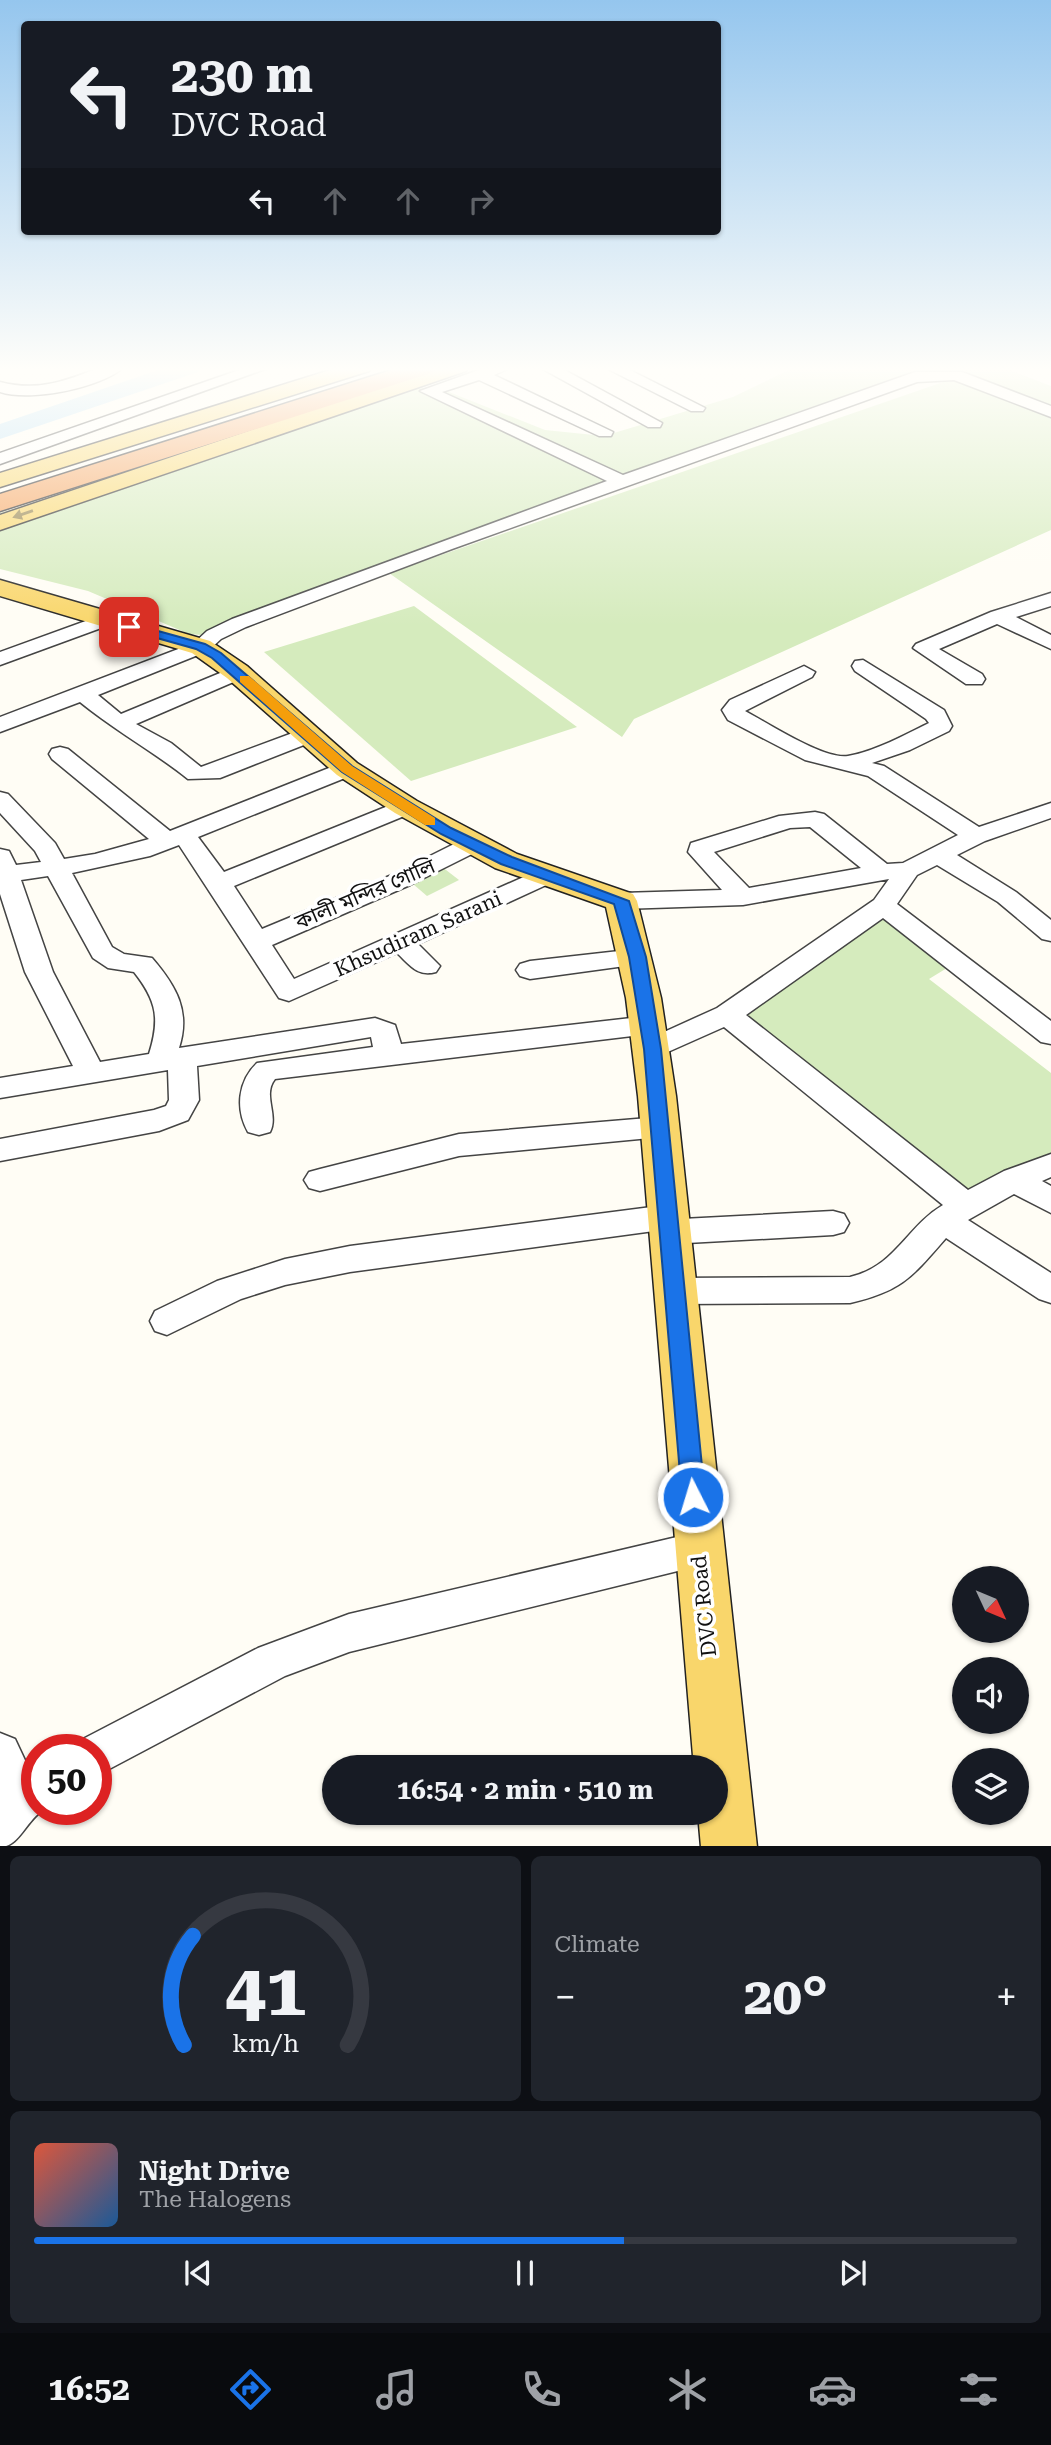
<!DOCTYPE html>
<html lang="en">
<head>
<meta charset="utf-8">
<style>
  :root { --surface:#171b24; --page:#20242c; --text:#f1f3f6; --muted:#9ea1a6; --line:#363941; --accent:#1a73e8 }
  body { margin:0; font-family:"Roboto Serif","Noto Sans Bengali",serif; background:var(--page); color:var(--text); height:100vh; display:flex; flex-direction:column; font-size:26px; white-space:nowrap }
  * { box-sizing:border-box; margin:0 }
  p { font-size:23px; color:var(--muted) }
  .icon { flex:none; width:38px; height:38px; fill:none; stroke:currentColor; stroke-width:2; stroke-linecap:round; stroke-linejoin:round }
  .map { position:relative; height:1846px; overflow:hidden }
  .side { display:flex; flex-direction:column; gap:10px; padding:10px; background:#0d0f14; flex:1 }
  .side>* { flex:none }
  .guide { position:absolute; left:21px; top:21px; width:700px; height:214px; border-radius:7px; box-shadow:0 2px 5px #0004; background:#171b24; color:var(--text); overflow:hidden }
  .needle { width:46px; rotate:134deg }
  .fabs { position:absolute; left:952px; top:1566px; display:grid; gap:14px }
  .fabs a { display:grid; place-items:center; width:77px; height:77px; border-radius:50%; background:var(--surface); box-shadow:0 2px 5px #0004; font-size:35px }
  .speed { position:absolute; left:21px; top:1734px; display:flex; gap:14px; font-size:35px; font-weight:700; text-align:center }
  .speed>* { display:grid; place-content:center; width:91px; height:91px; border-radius:50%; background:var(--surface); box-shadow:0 2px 5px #0004; line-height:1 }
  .speed .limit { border:10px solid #d22; background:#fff; color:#111 }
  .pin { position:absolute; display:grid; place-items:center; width:60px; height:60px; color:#fff; margin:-30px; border-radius:14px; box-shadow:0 4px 10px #0006 }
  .me { position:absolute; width:77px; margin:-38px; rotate:355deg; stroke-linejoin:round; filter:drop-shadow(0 0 5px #0008) }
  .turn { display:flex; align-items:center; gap:24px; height:147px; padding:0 35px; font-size:32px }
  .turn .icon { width:91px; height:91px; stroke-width:2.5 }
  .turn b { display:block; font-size:49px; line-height:60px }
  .lanes { display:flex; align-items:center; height:66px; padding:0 35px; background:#0003; justify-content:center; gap:35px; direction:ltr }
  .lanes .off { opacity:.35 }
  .big { font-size:52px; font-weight:700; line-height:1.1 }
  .side .tile { flex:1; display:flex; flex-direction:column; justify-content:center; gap:10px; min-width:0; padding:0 24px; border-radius:10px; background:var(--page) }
  .side .dial { align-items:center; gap:0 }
  .dial svg { height:182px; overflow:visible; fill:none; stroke:var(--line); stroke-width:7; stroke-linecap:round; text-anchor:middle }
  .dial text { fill:var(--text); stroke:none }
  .song { display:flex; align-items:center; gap:21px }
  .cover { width:84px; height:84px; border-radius:10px; background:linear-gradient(135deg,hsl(10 70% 55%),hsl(210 70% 35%)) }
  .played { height:7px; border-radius:4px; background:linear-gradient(90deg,var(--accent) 60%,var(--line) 60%) }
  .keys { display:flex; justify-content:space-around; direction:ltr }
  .heat { display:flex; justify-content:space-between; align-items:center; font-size:38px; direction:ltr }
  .side .tiles { flex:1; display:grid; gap:10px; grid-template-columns:1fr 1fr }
  .tile:last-child { grid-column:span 2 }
  .trip { position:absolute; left:322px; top:1755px; width:406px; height:70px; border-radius:35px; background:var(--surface); box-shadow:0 2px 5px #0004; font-weight:700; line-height:70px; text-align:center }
  .tabs { display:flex; height:112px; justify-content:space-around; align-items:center; background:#090b0e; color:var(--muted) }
  .tabs .icon { width:49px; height:49px }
  .tabs .selected { color:var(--accent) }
  .tabs b { font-size:32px; color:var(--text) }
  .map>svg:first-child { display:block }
</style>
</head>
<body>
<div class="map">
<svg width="1051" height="1847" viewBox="0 0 1051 1847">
  <rect width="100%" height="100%" fill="#fffdf5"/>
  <!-- green -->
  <g fill="#d5ebbd">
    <path d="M795,367H1002L1051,386V530L634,719L622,737L389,573L952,379L919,378L214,636L189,634L88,591L0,569V513L409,386L449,392L545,430L604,436L733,397Z"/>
    <path d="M414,606L577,727L411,781L264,652Z"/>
    <path d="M437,863L459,880L427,896L406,878Z"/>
    <path d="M883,918L947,968L929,979L1051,1073V1153L964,1194L741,1015Z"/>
  </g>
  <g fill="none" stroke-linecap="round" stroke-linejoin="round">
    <!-- river -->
    <path fill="#b9e0f7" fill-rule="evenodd" d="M167,367H201L198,372L0,439V424Z"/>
    <!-- minor casing -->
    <g stroke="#444" stroke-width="3">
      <g id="minor">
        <path d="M101,367H124C101,388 30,402 0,392V382C38,392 66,381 101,367Z"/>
        <path d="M248,367H271L0,464V453Z"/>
        <path d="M487,367H512L494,375L613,432L611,436H599L479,380L442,392L623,475L915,372H962L1051,406V417L954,380L917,382L452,549L246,627L221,639L208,651L98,695L121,714L237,666L245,667L248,672L245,677L136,724L171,743L201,767L298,731H314L317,736L314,741L220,778L188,779C153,751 114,730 80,702L0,732V717L194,643L207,631L232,619L607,481L420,391Z"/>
        <path d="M539,367H559L662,423L660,427H648Z"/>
        <path d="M604,367H624L705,408L703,411H691Z"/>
        <path d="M1051,593V606L1016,617L1051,635V649L997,624L939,649L982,674L985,679L982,684H966L913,648L916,644L991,612Z"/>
        <path d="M105,614L112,616L115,620L112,624L0,665V652Z"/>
        <path d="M863,660L944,710L952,726L949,731L910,750L872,763L884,766L979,827L1051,803V818L985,841L957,855L1016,892L1051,920V941L1042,939L998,902L937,865L917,875L897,904L1051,1021V1044L1041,1042L883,918L746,1015L968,1190L1004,1171L1051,1154V1177L1042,1181L1051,1186V1213L1014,1194L968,1220L1051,1273V1303L1039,1299L946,1238C912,1277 902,1291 850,1303L674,1304L662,1300L657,1291L662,1282L674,1278L850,1277C896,1266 906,1227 943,1205L724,1027L652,1059L642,1056L638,1049L642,1042L717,1008L874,900L889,879L743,905L621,909L612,907L608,901L612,895L621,893L722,890L688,852L691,843L779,816L815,812L824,814L887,864L903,863L958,835L868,776L805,760L728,720L722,710L730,700L804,666L815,672L812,677L745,711C768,723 824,760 848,756C876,751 904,735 929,723L926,719L855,671L852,666L855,661ZM810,827L861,868L749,888L714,852L790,828Z"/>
        <path d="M60,747L68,749L170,831L339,764H355L359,769L355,774L198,837L224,872L398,802H414L418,807L414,812L234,886L262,929L392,875L464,839H482L485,844L482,849L410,885L272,945L294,979L537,871H555L559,876L555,881L418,944L440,966L436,972C417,977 410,965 397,953L289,1001L279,998L179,845L150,856L72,873L112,947L124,954L152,958C176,986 191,1011 179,1048L375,1018L395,1025L401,1044L649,1016L659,1018L663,1025L659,1032L649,1034L275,1079C262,1095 279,1115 270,1132L259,1135L248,1132C235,1109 238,1081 257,1063L373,1047L371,1037L197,1066L199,1100L188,1120L159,1131L0,1161V1139L154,1110L166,1106L169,1100L168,1070L0,1098V1078L73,1066L25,972L0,894V849L9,851L16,865L41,862L35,851L0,813V792L8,794L55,843L64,859L95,854L149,839L52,759L49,754L52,749ZM48,876L93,958L108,968L134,972C157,1001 160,1019 149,1054L100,1062L53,972L21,880Z"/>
        <path d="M637,949L647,951L650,957L647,963L530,979L520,976L516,970L520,964L530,961Z"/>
        <path d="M660,1117L671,1120L675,1128L671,1136L459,1156L320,1191L309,1188L304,1180L309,1172L320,1169L459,1134Z"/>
        <path d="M667,1205L678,1209L682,1219L833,1211L844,1214L849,1223L844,1232L833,1235L669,1244L658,1241L654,1231L350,1272L285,1285L241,1299L167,1335L155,1331L150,1321L155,1311L217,1281L285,1259L350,1246Z"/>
        <path d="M698,1532L712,1537L717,1549L712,1561L698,1566L349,1652L285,1676L96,1776V1750H77L81,1740L258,1648L349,1614Z"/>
        <path d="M0,1733L15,1739L30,1771L37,1768V1810H43C26,1821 19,1847 0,1847Z"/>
      </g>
    </g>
    <!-- major casing -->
    <g stroke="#222" stroke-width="3">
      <g id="major">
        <path d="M340,367H371L369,371L0,487V473Z"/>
        <path d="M438,367H468L466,371L0,530V515Z"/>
        <path d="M0,580L210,641L247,666L357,763L417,801L517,854L633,894L637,901L661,998L676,1096L757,1847H701L698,1813H716V1768H694L638,1096L626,998L606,907L495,868L395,813L337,775L227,678L192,653L0,596Z"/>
      </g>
    </g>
    <!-- highway casing -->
    <g stroke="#222" stroke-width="3">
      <path id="highway" d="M401,367H437L434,372L0,511V494Z"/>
    </g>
    <!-- minor -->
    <use href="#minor" fill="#fff" fill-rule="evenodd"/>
    <!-- major -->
    <use href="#major" fill="#f9d66b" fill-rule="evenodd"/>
    <!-- highway -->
    <use href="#highway" fill="#f5a25d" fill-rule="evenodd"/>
  </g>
  <!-- one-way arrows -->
  <defs><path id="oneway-solid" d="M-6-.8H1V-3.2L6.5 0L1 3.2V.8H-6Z" transform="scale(1.75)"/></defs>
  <use fill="#917d42" href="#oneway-solid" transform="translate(23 514) rotate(161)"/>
  <!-- sky -->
  <linearGradient id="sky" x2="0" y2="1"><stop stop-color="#95c6ee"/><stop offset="0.59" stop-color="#fffefa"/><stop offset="1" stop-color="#fffefa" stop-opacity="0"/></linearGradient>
  <rect width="1051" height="626" fill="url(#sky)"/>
  <!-- route -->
  <path fill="#1a73e8" stroke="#114b97" stroke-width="2" d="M129,623L205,644L221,653L352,766L451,828L512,857L629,901L646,957L661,1049L705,1497L701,1504L693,1507L685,1504L682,1497L644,1049L629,957L614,904L501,864L441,834L342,772L212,658L196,649L125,629L123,627Z"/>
  <!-- slow -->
  <path fill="#f59e0b" d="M240,676H249L352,766L435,818V825H425L342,772L240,682Z"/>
  <g text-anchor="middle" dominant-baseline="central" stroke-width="7" stroke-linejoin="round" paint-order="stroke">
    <!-- street labels -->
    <g font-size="21" fill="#111" stroke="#fff">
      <text transform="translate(365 894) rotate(-23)">কালী মন্দির গোলি</text>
      <text transform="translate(418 934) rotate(-24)">Khsudiram Sarani</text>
      <text transform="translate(704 1606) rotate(-96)">DVC Road</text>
    </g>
  </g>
</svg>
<div class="fabs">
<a><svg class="needle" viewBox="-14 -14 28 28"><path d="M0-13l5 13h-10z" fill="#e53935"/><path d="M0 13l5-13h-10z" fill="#9ea1a6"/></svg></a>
<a><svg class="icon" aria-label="sound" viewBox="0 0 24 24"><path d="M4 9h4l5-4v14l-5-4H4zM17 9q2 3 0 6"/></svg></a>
<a><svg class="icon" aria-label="layers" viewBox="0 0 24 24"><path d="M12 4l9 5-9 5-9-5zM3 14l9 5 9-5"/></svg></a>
</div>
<div class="speed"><div class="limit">50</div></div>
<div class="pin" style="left:129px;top:627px;background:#d93025"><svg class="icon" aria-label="arrive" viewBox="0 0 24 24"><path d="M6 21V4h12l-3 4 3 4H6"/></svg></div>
<svg class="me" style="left:693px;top:1497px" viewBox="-20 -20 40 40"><circle r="17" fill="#1a73e8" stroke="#fff" stroke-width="3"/><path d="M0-11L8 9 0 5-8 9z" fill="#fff"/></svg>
<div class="trip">16:54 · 2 min · 510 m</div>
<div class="guide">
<div class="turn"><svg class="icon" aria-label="left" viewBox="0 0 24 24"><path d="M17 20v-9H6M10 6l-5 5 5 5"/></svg><div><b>230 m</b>DVC Road</div></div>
<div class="lanes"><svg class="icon" aria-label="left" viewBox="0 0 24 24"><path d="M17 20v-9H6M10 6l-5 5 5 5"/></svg><svg class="icon off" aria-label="ahead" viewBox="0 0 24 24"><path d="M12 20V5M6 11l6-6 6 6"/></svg><svg class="icon off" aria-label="ahead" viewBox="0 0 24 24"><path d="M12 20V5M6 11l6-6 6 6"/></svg><svg class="icon off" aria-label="right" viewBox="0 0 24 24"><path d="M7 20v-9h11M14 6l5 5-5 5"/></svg></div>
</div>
</div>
<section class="side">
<div class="tiles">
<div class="tile dial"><svg viewBox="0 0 100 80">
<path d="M14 69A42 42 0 1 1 86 69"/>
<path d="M14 69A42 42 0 0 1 18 21" stroke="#1a73e8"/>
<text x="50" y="56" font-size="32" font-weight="700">41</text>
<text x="50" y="72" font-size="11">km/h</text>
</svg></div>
<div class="tile"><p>Climate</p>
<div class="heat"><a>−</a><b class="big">20°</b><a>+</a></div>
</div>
<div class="tile">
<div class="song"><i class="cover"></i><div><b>Night Drive</b><p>The Halogens</p></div></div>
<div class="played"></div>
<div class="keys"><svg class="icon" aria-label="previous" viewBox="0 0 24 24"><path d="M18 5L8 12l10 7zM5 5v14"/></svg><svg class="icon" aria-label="pause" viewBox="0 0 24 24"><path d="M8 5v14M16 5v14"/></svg><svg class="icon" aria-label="next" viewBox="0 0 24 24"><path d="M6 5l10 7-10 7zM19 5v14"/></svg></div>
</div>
</div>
</section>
<nav class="tabs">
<b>16:52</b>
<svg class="icon selected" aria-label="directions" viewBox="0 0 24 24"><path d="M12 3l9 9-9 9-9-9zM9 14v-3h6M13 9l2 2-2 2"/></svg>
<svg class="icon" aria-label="music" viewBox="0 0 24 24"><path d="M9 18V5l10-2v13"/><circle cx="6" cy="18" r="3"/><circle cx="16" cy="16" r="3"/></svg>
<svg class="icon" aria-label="phone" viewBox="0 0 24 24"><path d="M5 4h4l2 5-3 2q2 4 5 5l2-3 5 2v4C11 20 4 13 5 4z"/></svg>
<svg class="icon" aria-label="climate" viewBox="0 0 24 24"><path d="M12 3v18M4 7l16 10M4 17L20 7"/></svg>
<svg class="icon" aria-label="car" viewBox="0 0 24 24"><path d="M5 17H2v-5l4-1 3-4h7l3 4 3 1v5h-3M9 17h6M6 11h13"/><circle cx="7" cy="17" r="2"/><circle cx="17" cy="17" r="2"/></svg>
<svg class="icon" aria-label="filters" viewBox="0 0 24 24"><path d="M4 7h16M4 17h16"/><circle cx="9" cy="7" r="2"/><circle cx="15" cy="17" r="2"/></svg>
</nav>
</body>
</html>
